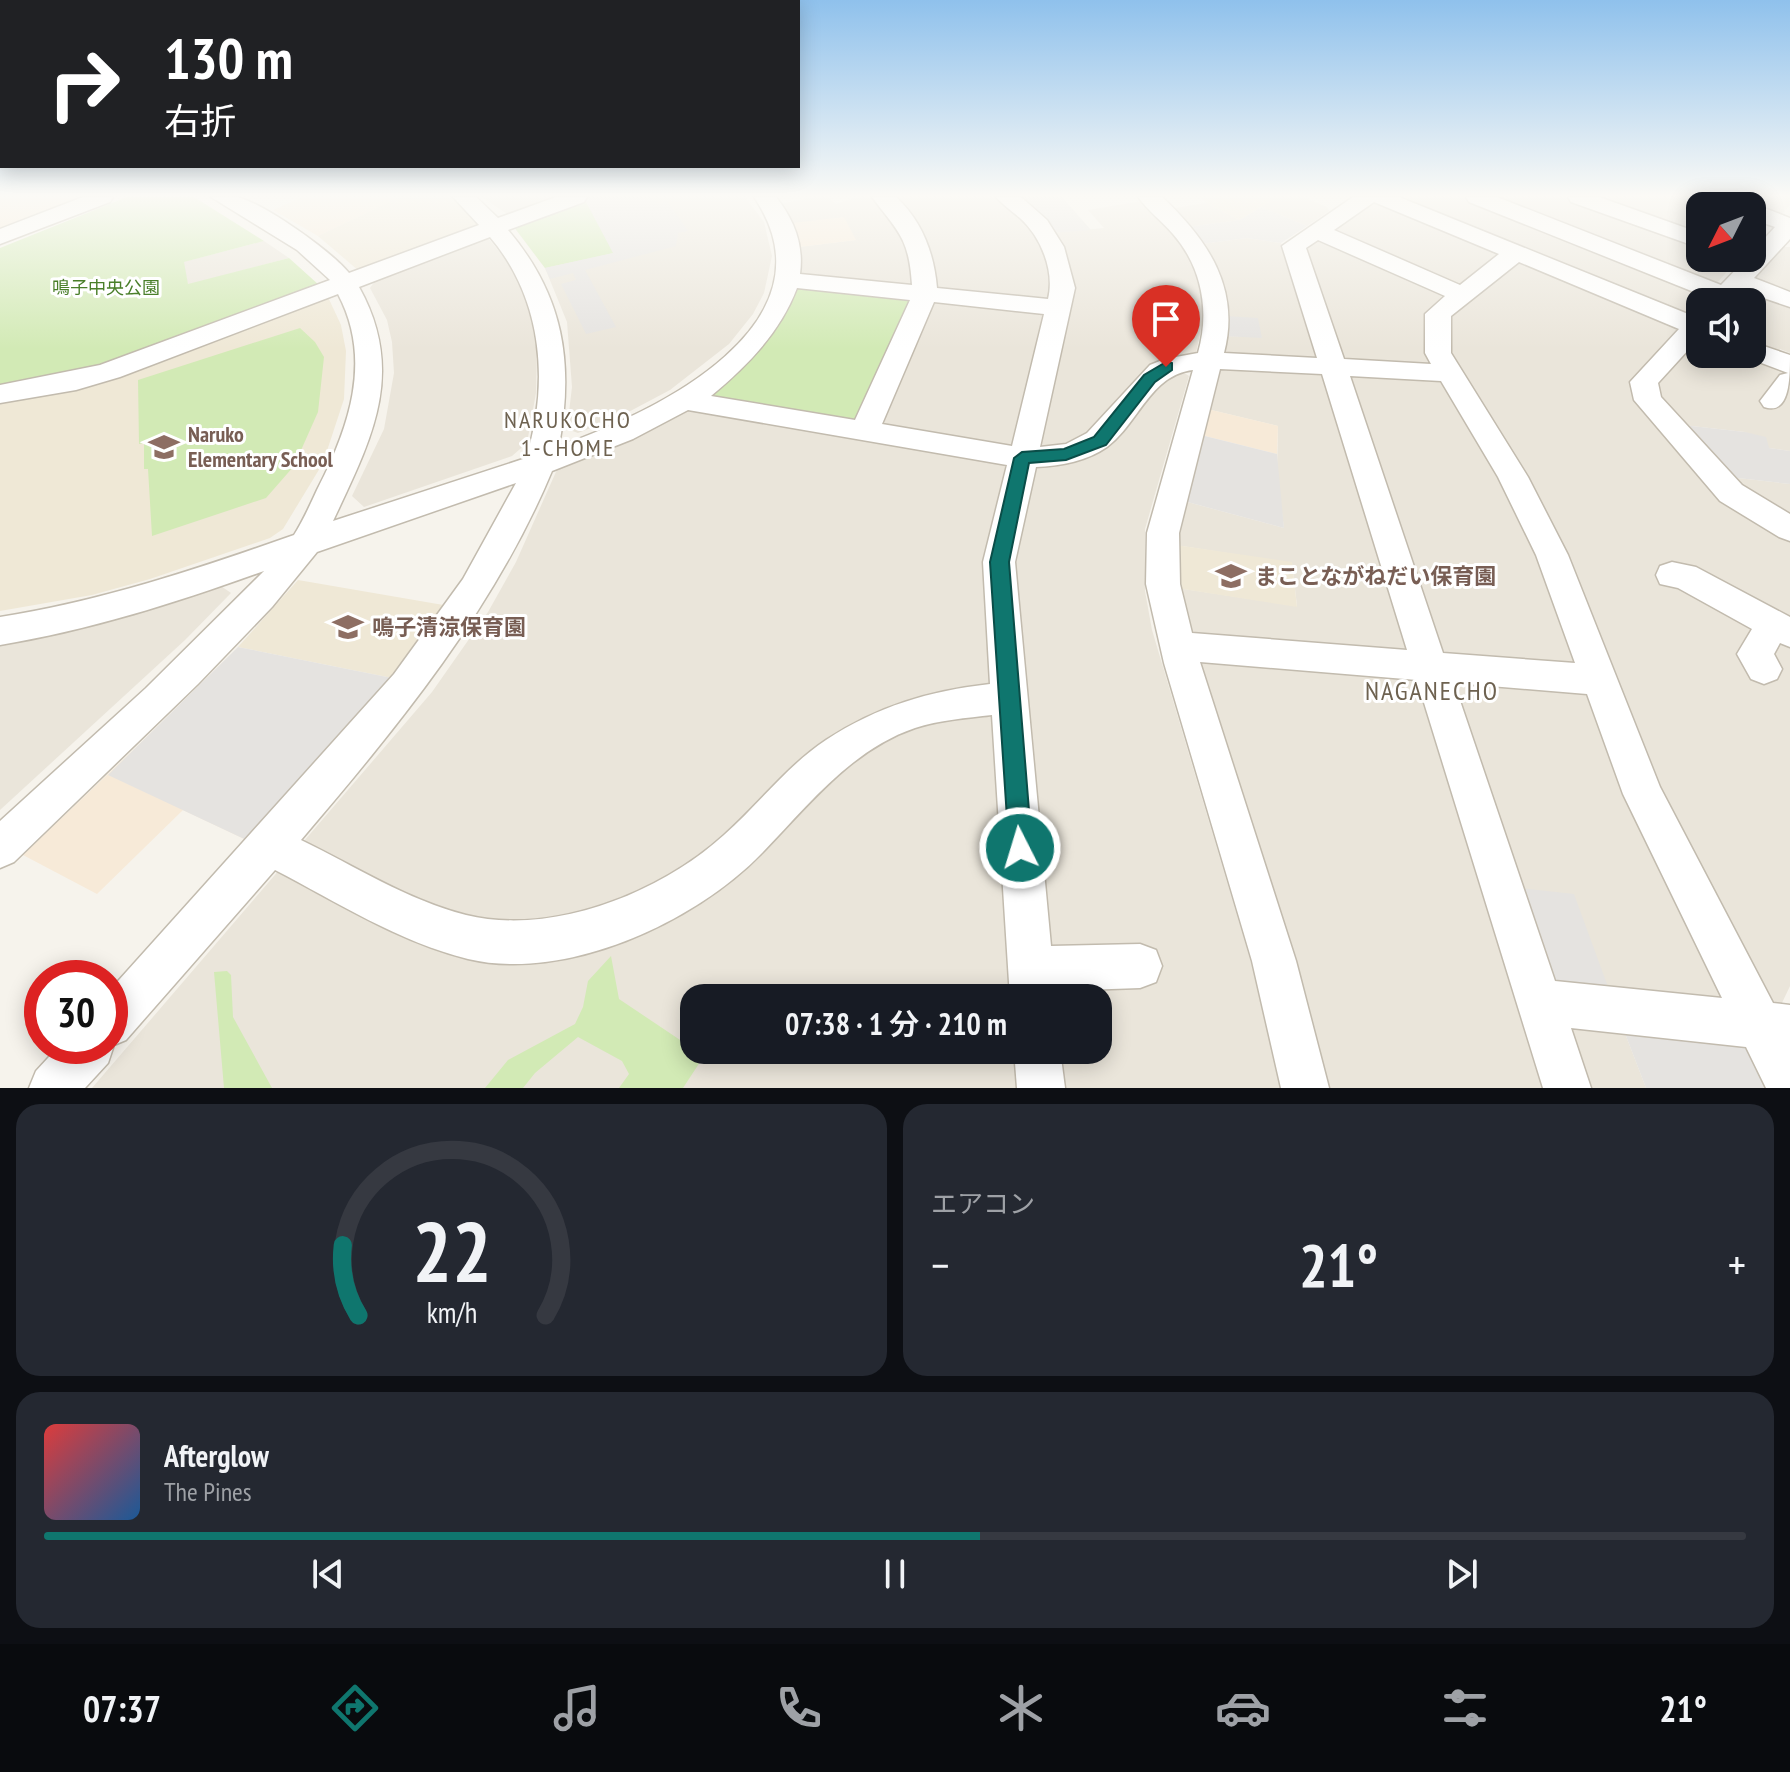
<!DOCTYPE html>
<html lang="ja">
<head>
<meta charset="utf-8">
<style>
  :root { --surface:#171b24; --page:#242831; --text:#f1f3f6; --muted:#9ea1a6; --line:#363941; --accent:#0f766e }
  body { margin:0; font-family:"PT Sans Narrow","Noto Sans JP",sans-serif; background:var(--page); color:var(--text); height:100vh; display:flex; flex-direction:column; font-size:30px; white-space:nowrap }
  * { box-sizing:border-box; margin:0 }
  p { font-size:26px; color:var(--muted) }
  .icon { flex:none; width:44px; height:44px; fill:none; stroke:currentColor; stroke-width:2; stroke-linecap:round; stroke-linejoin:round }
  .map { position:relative; height:1088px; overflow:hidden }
  .side { display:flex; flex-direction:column; gap:16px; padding:16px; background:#0d0f14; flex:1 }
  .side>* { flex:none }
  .top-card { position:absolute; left:0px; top:0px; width:800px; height:168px; box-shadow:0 4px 20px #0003; background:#202124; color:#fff; overflow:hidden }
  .needle { width:52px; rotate:228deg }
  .buttons { position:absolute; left:1686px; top:192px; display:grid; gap:16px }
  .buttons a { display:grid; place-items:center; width:80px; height:80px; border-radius:16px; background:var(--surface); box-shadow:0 4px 20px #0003; font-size:40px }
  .speed { position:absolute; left:24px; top:960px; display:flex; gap:16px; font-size:40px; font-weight:700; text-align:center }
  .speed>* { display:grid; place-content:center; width:104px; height:104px; border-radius:50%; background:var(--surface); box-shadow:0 4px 20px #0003; line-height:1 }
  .speed .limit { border:12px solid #d22; background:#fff; color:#111 }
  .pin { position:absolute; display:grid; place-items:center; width:68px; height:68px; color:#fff; margin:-82px -34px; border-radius:50% 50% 50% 0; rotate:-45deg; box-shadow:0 0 8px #0007 }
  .pin .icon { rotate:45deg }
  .me { position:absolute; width:88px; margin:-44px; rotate:355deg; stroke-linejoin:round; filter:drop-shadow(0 0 6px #0008) }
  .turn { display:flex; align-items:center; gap:28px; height:168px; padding:0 32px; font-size:36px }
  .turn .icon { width:104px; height:104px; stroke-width:2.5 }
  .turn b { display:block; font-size:56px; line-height:68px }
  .big { font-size:60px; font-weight:600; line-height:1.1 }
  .side .tile { flex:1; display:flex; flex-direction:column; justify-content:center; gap:12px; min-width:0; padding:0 28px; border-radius:24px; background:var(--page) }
  .side .dial { align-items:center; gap:0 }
  .dial svg { height:208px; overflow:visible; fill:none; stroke:var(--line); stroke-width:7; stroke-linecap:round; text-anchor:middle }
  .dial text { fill:var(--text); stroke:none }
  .song { display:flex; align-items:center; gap:24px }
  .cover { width:96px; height:96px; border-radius:12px; background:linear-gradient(135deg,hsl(0 70% 55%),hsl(210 70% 35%)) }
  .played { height:8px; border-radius:4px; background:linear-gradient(90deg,var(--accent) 55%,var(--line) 55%) }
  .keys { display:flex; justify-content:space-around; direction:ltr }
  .heat { display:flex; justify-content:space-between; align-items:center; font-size:44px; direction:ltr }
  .side .tiles { flex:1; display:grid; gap:16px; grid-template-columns:1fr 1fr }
  .tile:last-child { grid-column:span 2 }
  .trip { position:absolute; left:680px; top:984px; width:432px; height:80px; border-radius:24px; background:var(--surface); box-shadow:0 4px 20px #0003; font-weight:600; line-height:80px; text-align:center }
  .tabs { display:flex; height:128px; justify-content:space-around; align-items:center; background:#090b0e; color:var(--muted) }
  .tabs .icon { width:56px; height:56px }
  .tabs .current { color:var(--accent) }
  .tabs b { font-size:36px; color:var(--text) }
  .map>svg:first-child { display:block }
</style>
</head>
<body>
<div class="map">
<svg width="1790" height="1088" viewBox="0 0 1790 1088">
  <rect width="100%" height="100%" fill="#f6f3ec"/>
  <!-- residential -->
  <g fill="#eae5da" fill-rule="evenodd">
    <path d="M482,197H560L514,214H507Z"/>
    <path d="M587,197H745L764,222L772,256L764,293L753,314L729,344L670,390L619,417L578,433L567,429L572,387L567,322L545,268L514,227L516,223Z"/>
    <path d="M814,197H828L836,204L857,197H874L884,205L899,223L917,269L912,288L804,277L798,274L799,247L856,240L792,223L780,204Z"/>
    <path d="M889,197H999L1011,205L1047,247L1055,300L939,291L931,287L902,210Z"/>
    <path d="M1277,197H1303L1327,207L1329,211L1307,226L1261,207Z"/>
    <path d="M1389,197H1472L1700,290L1703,296L1687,313H1677Z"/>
    <path d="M1486,197H1567L1700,246V258H1732L1736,262L1714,286Z"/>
    <path d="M1591,197H1700L1727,206H1700V236Z"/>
    <path d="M1718,197H1789L1790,205L1780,216Z"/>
    <path d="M1372,200L1504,255L1461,288L1326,230Z"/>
    <path d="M1142,201L1181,241L1201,279L1205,311L1196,353L1086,441L1045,452L1034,442L1070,287L1052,233L1104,228L1088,210Z"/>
    <path d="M1206,203L1240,220L1187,227L1169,209Z"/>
    <path d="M1316,237L1448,291L1436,363L1430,368L1345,362L1336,358L1301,246Z"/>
    <path d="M1247,238L1281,243L1316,356L1308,361L1226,355L1218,349L1222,336L1262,337L1225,316L1201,244Z"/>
    <path d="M482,239H489L506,260L522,289L531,319L537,353L536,393L527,443L512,456L364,507L352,496L384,429L394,373L392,342L387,320L370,288L377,278Z"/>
    <path d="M264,241L289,258L188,285L183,262Z"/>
    <path d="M1783,247H1790V298L1753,280Z"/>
    <path d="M1519,260L1684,324L1638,380L1790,534V625L1751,619L1768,660L1780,640L1790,641V986L1781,1005L1757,996L1446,355L1445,318Z"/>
    <path d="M1744,289L1790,304V353L1780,349L1774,356L1752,347V302H1732Z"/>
    <path d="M928,301L1045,310L1017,445L1008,449L876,423Z"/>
    <path d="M1700,333V354H1752L1789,367L1790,375L1770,401L1778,404L1790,387V451L1769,448L1745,432L1674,424L1649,385Z"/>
    <path d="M1214,368L1312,370L1322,375L1406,647L1399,654L1192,638L1170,587L1297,606L1292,563L1169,544L1180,500L1284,528L1277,474L1278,426L1203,408Z"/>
    <path d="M1178,369L1189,376L1145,529V591L1152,630L1257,983L1280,1088H92L432,692L488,612L516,562L559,465L682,410L694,409L1069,461L1152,386ZM694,998H1098V1050H694Z"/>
    <path d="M1348,372L1436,377L1447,382L1504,477L1582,663L1574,669L1446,659L1433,651Z"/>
    <path d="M1720,476L1790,484V526Z"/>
    <path d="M218,584L231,593L185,640L0,810V641Z"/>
    <path d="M1198,655L1403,672L1416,681L1543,1088H1319Z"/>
    <path d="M1450,676L1581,687L1594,696L1728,993L1721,1007L1611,995L1511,887Z"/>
    <path d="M1568,1018L1621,1023L1646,1088H1580Z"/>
  </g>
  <!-- commercial -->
  <g fill="#f7ead8">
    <path d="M0,197H81L0,228Z"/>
    <path d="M303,197H400L318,236L273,210Z"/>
    <path d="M844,217L856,240L799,247L792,223Z"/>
    <path d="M1203,408L1278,426L1277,454L1197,434Z"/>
    <path d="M171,714L257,845L183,810L97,894L23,855Z"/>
  </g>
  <!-- education -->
  <g fill="#efe8d6">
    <path d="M400,197H454L482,225L359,271L318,236Z"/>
    <path d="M1200,197H1277L1240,220L1206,203Z"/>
    <path d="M328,297L341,325L346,351L344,399L323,463L283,529L270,538L150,579L92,595L0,611V398Z"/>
    <path d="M1169,544L1292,562L1297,607L1170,587Z"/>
    <path d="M298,580L455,607L402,680L238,647Z"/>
  </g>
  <!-- green -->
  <g fill="#d2eab5">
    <path d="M127,197H194L264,241L184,262L188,284L289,258L319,285L108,367L0,389V248Z"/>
    <path d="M584,198L614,253L545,268L514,227Z"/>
    <path d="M803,284L915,299L854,424L715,401L710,392L794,289Z"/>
    <path d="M300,328L315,342L324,357L318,412L294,466L266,498L152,536L148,469H144V443L139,444L138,380Z"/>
    <path d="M611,956L619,999L704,1056L683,1088H619L629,1074L622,1061L578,1037L535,1073L523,1088H485L508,1060L575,1024L583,1007L588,981Z"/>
    <path d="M227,971L231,975L233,1017L272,1088H224L214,972Z"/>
  </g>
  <!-- parking -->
  <g fill="#e5e3e0">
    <path d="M587,197H651L656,204L667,201L688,231L678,233L676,246L585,270L616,327L586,334L561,284L576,280L573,273L550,279L545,268L613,253L584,198Z"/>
    <path d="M1013,197H1062L1091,230L1052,233Z"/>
    <path d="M1261,207L1307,226L1281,243L1247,238L1201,244L1187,227L1240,220Z"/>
    <path d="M1225,316L1258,318L1262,338L1222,336Z"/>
    <path d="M1674,424L1745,432L1766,437L1769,448L1790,451V484L1720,476Z"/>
    <path d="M1197,434L1277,454L1284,528L1180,500Z"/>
    <path d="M238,647L402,680L257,845L108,775Z"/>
    <path d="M1511,887L1574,894L1611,995L1557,990Z"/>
    <path d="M1621,1023L1734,1035L1757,1052L1775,1088H1646Z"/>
  </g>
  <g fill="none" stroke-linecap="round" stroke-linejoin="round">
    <!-- minor casing -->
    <g stroke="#c2bbae" stroke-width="3">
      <g id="minor">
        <path d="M83,197H113L110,202L0,244V229Z"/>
        <path d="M211,197C219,197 228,196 236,197C263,202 332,252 349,273L479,225L453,197H476L498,218L556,197H587L584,202L508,230C564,296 574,363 559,446C655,413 840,324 754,197H776C794,220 804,244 800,274L912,285C909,237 898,232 872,197H896C922,221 934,253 937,288L1048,299C1055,271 1041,237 1020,218C1012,211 1003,205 996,197H1021L1047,220L1064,247L1075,288L1040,447L1066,444L1087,433L1150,365L1165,359L1198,353C1210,311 1202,267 1173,234C1162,221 1148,211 1138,197H1162C1207,239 1241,288 1224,353L1317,358L1282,246L1353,197H1399L1693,316L1700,314V337L1658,383L1661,397L1742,485L1790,514V541L1779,537L1720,501L1634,400L1630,382L1679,329L1519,262L1451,316V353L1528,477L1568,555L1660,787L1773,1003L1790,1005V1088H1766L1746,1047L1571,1028L1591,1088H1543L1417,680L1200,662L1296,961L1329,1088H1281L1252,961L1164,663L1146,584L1147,533L1193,370C1150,375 1139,423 1107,447C1087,461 1060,466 1036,467L1015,562L1051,946L1140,944L1156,950L1162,966L1156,982L1140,988L1055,991L1056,998H1010L992,715C967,718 939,720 915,728C850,750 806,808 761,854C694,923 565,982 468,959C399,942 337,902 275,870L126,1040L114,1045L108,1063L85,1088H29L36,1071L59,1046H110V990L394,674L463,579L516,483L317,552L272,607L198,684L14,862L0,868V821L146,688L264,571C178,602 91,630 0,645V617C102,601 197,569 294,535C303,521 310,505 317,490C349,428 373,360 338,294L120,377L76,390L0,403V385L100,365L330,280L297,250ZM1374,202L1499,254L1460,285L1334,230ZM490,237C542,298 550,382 526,458L333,521C371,440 407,373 359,287ZM1318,240L1445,296L1425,314V353L1431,364L1344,359L1306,248ZM797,288L910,300L855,420L711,396C747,366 780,333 797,288ZM934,302L1044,314L1012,446L882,424ZM1220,369L1322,374L1407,650L1192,633L1180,584L1179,533ZM1350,376L1441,381L1498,477L1536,555L1575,663L1443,653ZM688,410L1007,465L983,562L990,684C929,691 878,706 826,740C787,766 759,804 724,835C660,893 553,936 466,915C407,900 355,866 301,840C398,726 494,610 552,471L633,439ZM1454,683L1587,694L1623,794L1722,998L1555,981Z"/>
        <path d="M1466,197H1497L1721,285L1747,258H1752V252L1775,227L1752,219V206H1749C1763,206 1777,213 1790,218V239L1754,278L1790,292V307L1743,291L1733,302H1707L1709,298L1469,202Z"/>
        <path d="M1568,197H1599L1700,233V248L1571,202Z"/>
        <path d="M1699,197C1715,197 1735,193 1747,206C1731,206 1711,210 1699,197Z"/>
        <path d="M1752,342L1790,355C1790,378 1790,416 1764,407L1760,401L1780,375L1788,373L1743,356L1752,354Z"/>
        <path d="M1672,562L1696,567L1790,617V647L1780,643L1774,654L1782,669L1777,679L1764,684L1751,679L1737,654L1752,629L1678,588L1660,584L1656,575L1660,566Z"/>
        <path d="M1014,1050H1060L1065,1088H1017Z"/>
      </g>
    </g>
    <!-- minor -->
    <use href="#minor" fill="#fff" fill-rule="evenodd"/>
  </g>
  <!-- sky -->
  <linearGradient id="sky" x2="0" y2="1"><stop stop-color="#8fc1ec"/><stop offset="0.56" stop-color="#fbfaf6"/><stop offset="1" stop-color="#fbfaf6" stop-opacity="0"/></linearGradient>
  <rect width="1790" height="349" fill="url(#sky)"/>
  <!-- route -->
  <path fill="#0f766e" stroke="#0a4d48" stroke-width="2" d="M1166,362L1172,363V370L1155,382L1106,445L1066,460L1029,463L1009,562L1032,848L1029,856L1020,859L1012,856L1009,848L990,562L1014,458L1022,452L1064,449L1094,437L1144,375Z"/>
  <!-- icons -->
  <defs>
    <g id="school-bare" transform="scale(2.4)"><path d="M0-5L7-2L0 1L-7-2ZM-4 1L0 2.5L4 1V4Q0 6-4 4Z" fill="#8d6e63" stroke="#fff" stroke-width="2.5" paint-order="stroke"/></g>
  </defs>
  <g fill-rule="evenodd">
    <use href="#school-bare" x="164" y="447"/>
    <use href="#school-bare" x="1231" y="576"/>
    <use href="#school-bare" x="348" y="627"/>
  </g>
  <g text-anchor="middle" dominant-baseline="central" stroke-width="6" stroke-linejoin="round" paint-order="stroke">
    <!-- far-park labels -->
    <g font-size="18" fill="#4a7f2a" stroke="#fff">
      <text x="106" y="287">鳴子中央公園</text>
    </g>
    <!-- education labels -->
    <g font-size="22" font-weight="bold" fill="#785e54" stroke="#fff" text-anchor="start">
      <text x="188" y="434">Naruko<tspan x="188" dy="25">Elementary School</tspan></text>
      <text x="1255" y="576">まことながねだい保育園</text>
      <text x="372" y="627">鳴子清涼保育園</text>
    </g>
    <!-- neighbourhood labels -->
    <g font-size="24" letter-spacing="2" fill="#6e6250" stroke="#fff">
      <text x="568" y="419">NARUKOCHO<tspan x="568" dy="28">1-CHOME</tspan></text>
    </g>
    <!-- quarter labels -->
    <g font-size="26" letter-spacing="2" fill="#6e6250" stroke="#fff">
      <text x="1432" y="690">NAGANECHO</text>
    </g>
  </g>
</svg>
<div class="buttons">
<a><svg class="needle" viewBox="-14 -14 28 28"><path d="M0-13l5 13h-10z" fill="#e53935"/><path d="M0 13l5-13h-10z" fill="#9ea1a6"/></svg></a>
<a><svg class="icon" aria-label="sound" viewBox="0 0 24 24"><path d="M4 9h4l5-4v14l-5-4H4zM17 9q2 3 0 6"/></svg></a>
</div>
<div class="speed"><div class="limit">30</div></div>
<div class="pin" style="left:1166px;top:367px;background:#d93025"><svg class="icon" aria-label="arrive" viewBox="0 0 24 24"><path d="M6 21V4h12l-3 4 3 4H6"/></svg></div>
<svg class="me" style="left:1020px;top:848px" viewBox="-20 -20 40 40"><circle r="17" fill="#0f766e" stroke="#fff" stroke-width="3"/><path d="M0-11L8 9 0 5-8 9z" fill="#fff"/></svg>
<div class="trip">07:38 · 1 分 · 210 m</div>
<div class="top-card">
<div class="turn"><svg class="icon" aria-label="right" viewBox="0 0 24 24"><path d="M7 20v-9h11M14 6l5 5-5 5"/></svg><div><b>130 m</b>右折</div></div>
</div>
</div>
<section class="side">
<div class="tiles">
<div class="tile dial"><svg viewBox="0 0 100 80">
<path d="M14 69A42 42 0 1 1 86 69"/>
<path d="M14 69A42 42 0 0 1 8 42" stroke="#0f766e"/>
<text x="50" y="56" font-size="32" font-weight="700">22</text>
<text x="50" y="72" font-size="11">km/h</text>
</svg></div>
<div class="tile"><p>エアコン</p>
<div class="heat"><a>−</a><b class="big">21°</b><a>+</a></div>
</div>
<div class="tile">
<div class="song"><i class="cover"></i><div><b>Afterglow</b><p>The Pines</p></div></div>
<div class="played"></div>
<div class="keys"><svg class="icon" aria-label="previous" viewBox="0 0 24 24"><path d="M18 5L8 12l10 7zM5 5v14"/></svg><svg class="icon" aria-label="pause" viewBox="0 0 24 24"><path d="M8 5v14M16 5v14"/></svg><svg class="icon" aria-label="next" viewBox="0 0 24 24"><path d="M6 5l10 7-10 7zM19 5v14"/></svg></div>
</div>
</div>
</section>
<nav class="tabs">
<b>07:37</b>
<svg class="icon current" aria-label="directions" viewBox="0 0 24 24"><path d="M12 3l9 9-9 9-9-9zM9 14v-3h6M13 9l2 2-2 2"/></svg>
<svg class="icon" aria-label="music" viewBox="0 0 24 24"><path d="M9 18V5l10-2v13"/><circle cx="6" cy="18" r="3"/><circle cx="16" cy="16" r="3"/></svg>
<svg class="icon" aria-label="phone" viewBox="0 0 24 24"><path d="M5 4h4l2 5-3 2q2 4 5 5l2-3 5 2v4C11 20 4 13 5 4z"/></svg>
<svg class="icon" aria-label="climate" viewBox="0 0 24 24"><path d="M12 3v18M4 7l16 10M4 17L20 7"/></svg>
<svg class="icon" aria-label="car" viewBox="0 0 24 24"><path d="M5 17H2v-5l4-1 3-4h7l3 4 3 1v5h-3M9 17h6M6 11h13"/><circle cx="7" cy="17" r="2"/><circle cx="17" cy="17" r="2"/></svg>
<svg class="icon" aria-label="filters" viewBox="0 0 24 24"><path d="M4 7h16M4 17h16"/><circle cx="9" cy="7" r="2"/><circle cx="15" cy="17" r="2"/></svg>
<b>21°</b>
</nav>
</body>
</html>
